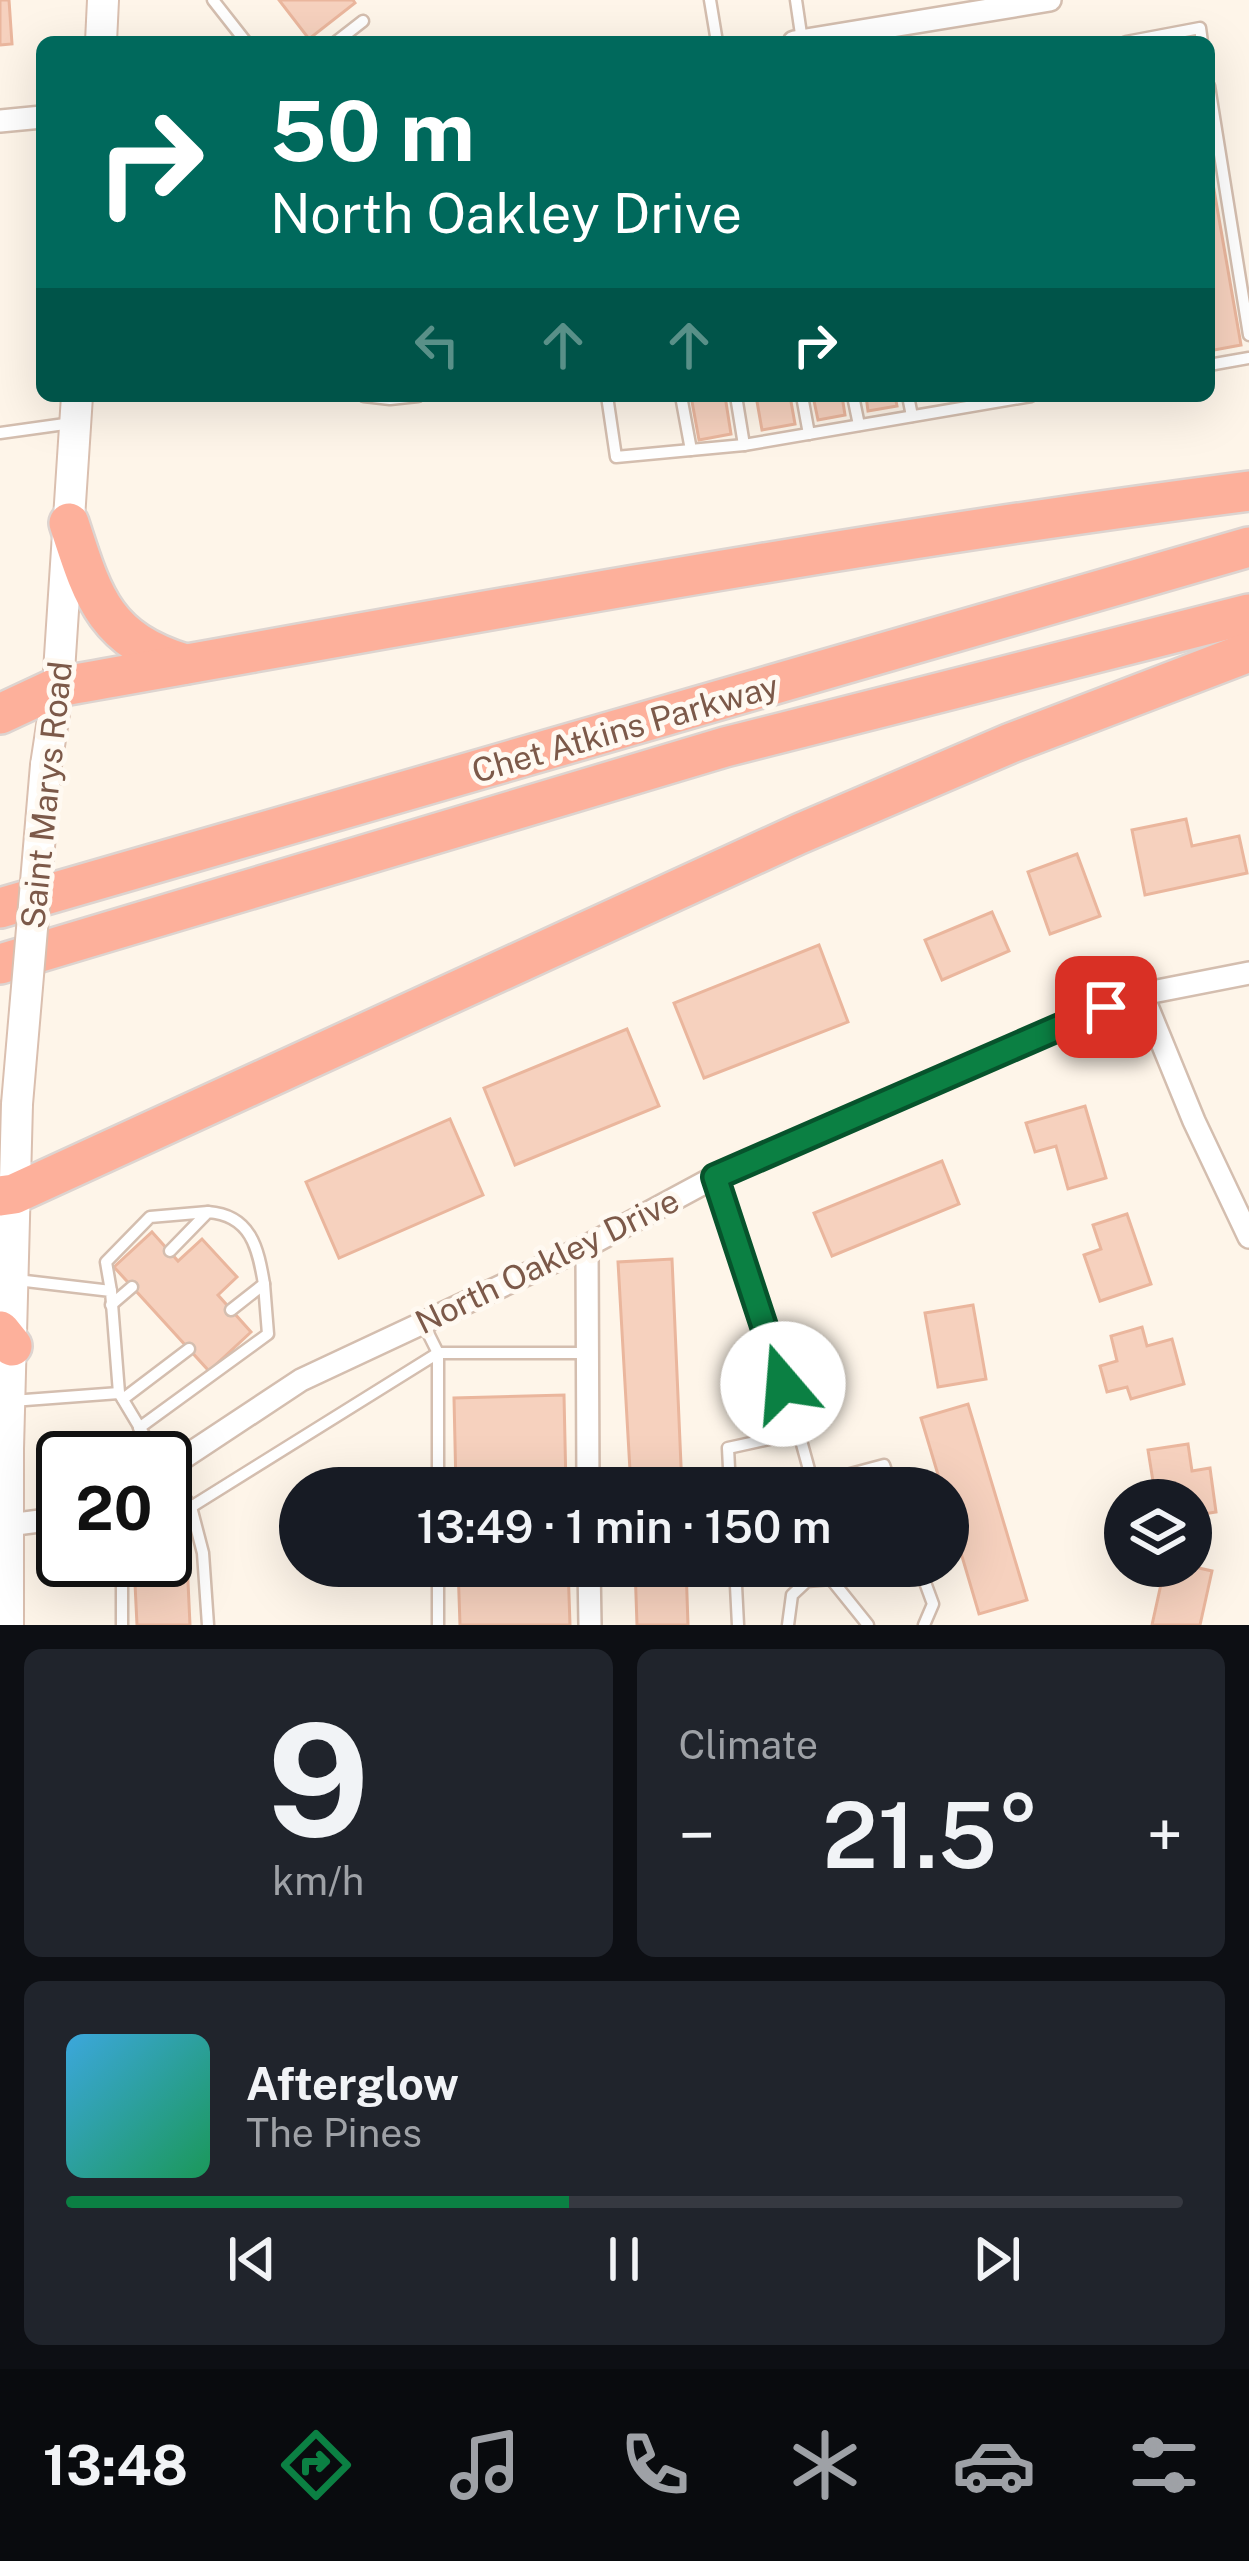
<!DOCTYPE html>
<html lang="en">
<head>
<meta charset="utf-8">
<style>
  :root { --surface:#171b24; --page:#20242c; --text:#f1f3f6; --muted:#9ea1a6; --line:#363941; --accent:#0b8043 }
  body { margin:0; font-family:"Public Sans",sans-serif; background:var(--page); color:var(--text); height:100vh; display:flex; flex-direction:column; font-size:45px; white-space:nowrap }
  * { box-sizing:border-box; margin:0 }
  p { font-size:39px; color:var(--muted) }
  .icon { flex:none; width:66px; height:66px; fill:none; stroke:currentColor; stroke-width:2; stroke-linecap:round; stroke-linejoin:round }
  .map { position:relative; height:1625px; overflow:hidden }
  .side { display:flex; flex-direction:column; gap:24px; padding:24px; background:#0d0f14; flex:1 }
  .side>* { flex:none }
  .hud { position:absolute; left:36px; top:36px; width:1179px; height:366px; border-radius:18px; box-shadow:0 12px 48px #0002; background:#00695c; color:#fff; overflow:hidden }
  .tools { position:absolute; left:1104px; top:1479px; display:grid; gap:24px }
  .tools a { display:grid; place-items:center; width:108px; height:108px; border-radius:50%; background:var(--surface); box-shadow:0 12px 48px #0002; font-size:60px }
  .speed { position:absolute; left:36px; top:1431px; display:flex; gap:24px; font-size:60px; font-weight:700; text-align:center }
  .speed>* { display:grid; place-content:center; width:156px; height:156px; border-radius:50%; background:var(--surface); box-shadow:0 12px 48px #0002; line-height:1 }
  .speed .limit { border:6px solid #111; border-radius:18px; background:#fff; color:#111 }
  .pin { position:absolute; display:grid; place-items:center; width:102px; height:102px; color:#fff; margin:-51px; border-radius:24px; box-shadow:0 6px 18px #0006 }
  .me { position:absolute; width:132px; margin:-66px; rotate:342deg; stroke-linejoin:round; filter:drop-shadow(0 0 9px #0008) }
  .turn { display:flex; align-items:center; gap:42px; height:252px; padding:0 36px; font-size:54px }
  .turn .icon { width:156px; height:156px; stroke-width:2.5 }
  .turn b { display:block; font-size:84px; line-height:102px }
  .lanes { display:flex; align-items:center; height:114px; padding:0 36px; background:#0003; justify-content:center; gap:60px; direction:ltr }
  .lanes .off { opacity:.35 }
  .big { font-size:90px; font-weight:600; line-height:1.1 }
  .side .card { flex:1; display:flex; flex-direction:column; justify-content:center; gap:18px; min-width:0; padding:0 42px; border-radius:18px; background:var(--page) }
  .side .dial { align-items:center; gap:0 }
  .dial b { font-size:156px; line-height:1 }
  .song { display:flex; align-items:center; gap:36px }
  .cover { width:144px; height:144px; border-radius:18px; background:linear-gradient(135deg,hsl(200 70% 55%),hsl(150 70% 35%)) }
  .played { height:12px; border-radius:6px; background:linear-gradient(90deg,var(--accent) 45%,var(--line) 45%) }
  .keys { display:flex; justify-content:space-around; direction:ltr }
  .heat { display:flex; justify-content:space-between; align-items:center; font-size:66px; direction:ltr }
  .side .tiles { flex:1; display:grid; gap:24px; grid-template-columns:1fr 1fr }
  .card:last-child { grid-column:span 2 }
  .trip { position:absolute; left:279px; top:1467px; width:690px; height:120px; border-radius:60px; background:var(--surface); box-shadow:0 12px 48px #0002; font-weight:600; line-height:120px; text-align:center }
  .dock { display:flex; height:192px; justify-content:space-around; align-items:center; background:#090b0e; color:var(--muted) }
  .dock .icon { width:84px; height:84px }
  .dock .selected { color:var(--accent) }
  .dock b { font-size:54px; color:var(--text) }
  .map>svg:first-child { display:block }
</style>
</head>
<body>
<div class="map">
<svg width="1249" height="1625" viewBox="0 0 1249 1625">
  <rect width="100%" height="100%" fill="#fef5e9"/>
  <!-- building -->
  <g fill="#f6d1be" stroke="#eab69d" stroke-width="3">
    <path d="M0,0H9L12,44L0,45Z"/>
    <path d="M279,0H353L355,3L309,39Z"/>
    <path d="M1209,161L1241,345L1209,351Z"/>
    <path d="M691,396H725L731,434L699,440Z"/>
    <path d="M756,396H790L795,424L762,430Z"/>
    <path d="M813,396H842L845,415L818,420Z"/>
    <path d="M866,396H895L897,406L868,411Z"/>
    <path d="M1186,819L1192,846L1239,836L1247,873L1145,895L1132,830Z"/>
    <path d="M1077,854L1100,916L1050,934L1028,872Z"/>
    <path d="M992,912L1009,951L942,980L925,940Z"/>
    <path d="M819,945L848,1022L704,1078L674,1003Z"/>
    <path d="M627,1029L659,1106L515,1165L484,1088Z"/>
    <path d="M1085,1106L1106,1178L1068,1189L1056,1146L1035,1152L1026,1123Z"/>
    <path d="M450,1119L483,1195L339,1258L306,1182Z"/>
    <path d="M942,1161L959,1204L832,1256L814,1213Z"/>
    <path d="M1127,1214L1151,1284L1100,1301L1084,1255L1101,1249L1093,1225Z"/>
    <path d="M152,1232L178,1261L202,1239L237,1277L218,1295L251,1332L209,1371L114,1267Z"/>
    <path d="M672,1259L682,1488H631L618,1262Z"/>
    <path d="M973,1305L986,1379L938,1387L925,1313Z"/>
    <path d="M1142,1327L1147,1346L1172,1339L1184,1384L1131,1399L1127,1387L1107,1392L1100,1366L1117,1361L1111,1336Z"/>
    <path d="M564,1395L566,1488H456L454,1398Z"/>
    <path d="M968,1404L1027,1600L979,1614L948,1509V1488H942L921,1418Z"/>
    <path d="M1188,1444L1192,1471L1210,1468L1216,1512L1191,1516V1500H1156L1148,1450Z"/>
    <path d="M187,1560L190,1625H137L134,1563Z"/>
    <path d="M458,1566H568L570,1625H460Z"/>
    <path d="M635,1566H686L688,1625H637Z"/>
    <path d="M1165,1566H1190L1212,1571L1200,1625H1152Z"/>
  </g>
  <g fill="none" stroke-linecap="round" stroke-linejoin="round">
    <!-- lane casing -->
    <g stroke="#d4beaf" stroke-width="15">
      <g id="lane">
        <path d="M213,0L246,42"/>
        <path d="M710,0L717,42"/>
        <path d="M796,0L802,41"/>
        <path d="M336,42L363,21"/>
        <path d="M1126,42L1200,28L1202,42"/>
        <path d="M1209,86L1249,335"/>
        <path d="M1209,365L1249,358"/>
        <path d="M364,396L390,399L418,396"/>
        <path d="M607,396L616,457L744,445L1031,396"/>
        <path d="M681,396L691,450"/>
        <path d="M736,396L744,445"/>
        <path d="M802,396L809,434"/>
        <path d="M853,396L859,425"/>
        <path d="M908,396L912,416"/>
        <path d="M0,433L72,423"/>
        <path d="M715,1177L797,1426L813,1484L884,1465L892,1488"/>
        <path d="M170,1251L208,1212C251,1215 258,1248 264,1284L231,1310"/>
        <path d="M17,1280L111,1291L119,1393L158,1458"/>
        <path d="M111,1291L106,1262L150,1217L208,1212"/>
        <path d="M111,1305L132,1287"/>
        <path d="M423,1323L438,1353H587"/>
        <path d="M123,1399L189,1349"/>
        <path d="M12,1401L119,1393"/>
        <path d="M139,1428L268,1334L264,1284"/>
        <path d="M166,1470L191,1507L203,1553L208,1625"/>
        <path d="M730,1488L728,1448L774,1438L797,1426"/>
        <path d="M191,1507L438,1353V1488"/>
        <path d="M116,1560L122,1571V1625"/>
        <path d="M438,1566V1625"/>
        <path d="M735,1566L738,1625"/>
        <path d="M919,1566L933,1604L924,1625"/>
        <path d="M788,1625L792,1595L807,1581L831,1579L868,1625"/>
      </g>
    </g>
    <!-- street casing -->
    <g stroke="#d4beaf" stroke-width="26">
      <g id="street">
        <path d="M794,42L1050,0"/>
        <path d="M0,121L42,117"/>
        <path d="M1142,994L1194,1121L1249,1237"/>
        <path d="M587,1246L588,1488"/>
        <path d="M165,1470L301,1380L587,1246L715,1177L1106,1007L1142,994L1249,973"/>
        <path d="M0,1526L63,1518"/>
        <path d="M589,1566L590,1625"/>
      </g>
    </g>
    <!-- secondary casing -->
    <g stroke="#dabfaf" stroke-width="34">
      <g id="secondary">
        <path d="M101,42L103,0"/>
        <path d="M46,765L58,687L77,396"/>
        <path d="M8,1625V1449L17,1104"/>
      </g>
    </g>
    <!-- highway casing -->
    <g stroke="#ddd4d0" stroke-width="44">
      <g id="highway">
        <path d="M69,523C93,597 104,639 185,664"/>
        <path d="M0,714L58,687C454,617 850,542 1249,491"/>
        <path d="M0,908L1249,547"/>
        <path d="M0,964L725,747L1249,614"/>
        <path d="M0,1196L14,1194L799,834L1011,743L1249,652"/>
        <path d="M0,1331L12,1346"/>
      </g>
    </g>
    <!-- lane -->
    <use href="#lane" stroke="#fff" stroke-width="10"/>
    <!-- street -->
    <use href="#street" stroke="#fff" stroke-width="21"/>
    <!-- secondary -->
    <use href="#secondary" stroke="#fff" stroke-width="30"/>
    <!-- highway -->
    <use href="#highway" stroke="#fdb09b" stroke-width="39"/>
    <!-- secondary-bridge casing -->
    <g stroke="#dabfaf" stroke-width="34" stroke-linecap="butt">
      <path id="secondary-bridge" d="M17,1104L46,765"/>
    </g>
    <!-- secondary-bridge -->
    <use href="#secondary-bridge" stroke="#fff" stroke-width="30"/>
  </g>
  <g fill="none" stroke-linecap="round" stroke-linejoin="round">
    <!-- route casing -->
    <g stroke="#07532c" stroke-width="30">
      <path id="route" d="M783,1384L715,1177L1106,1007"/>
    </g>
    <!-- route -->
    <use href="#route" stroke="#0b8043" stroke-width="21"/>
  </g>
  <g text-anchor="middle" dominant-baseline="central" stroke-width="10" stroke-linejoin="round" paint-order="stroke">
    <!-- street labels -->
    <g font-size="33" fill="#7c5949" stroke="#fff9f1">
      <text transform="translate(625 728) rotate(-16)">Chet Atkins Parkway</text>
      <text transform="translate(46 795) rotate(-84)">Saint Marys Road</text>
      <text transform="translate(547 1261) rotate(-26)">North Oakley Drive</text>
    </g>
  </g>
</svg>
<div class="tools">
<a><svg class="icon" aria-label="layers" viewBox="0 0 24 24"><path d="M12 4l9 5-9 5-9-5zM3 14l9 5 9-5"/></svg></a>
</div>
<div class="speed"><div class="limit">20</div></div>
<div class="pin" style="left:1106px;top:1007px;background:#d93025"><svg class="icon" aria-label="arrive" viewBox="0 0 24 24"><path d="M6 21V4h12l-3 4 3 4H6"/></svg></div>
<svg class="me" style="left:783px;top:1384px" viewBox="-20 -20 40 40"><circle r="19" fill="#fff"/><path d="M0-13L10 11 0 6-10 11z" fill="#0b8043"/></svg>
<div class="trip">13:49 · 1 min · 150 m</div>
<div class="hud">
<div class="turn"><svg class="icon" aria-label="right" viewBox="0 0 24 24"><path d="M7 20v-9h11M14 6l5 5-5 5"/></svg><div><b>50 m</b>North Oakley Drive</div></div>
<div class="lanes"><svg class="icon off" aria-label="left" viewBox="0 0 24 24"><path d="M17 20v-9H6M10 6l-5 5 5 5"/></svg><svg class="icon off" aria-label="ahead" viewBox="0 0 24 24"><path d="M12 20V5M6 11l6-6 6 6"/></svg><svg class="icon off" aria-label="ahead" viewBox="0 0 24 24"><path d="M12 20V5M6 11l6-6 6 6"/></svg><svg class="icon" aria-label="right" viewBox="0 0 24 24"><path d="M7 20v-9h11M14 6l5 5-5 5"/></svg></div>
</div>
</div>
<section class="side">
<div class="tiles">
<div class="card dial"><b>9</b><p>km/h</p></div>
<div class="card"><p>Climate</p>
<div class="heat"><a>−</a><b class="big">21.5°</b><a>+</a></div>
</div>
<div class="card">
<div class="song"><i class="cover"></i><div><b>Afterglow</b><p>The Pines</p></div></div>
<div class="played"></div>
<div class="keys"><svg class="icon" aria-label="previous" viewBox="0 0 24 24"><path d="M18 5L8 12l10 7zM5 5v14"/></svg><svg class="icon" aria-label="pause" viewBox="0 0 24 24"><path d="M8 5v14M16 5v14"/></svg><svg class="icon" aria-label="next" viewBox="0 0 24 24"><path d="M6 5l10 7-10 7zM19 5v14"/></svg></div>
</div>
</div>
</section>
<nav class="dock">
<b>13:48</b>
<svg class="icon selected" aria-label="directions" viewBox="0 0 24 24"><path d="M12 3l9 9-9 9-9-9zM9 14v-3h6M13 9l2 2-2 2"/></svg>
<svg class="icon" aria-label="music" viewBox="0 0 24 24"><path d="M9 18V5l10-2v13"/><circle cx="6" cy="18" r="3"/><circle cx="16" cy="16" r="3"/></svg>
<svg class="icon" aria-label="phone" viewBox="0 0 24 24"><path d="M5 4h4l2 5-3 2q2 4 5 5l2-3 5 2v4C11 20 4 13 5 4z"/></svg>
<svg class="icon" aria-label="climate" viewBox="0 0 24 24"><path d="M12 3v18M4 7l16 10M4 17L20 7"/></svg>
<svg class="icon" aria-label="car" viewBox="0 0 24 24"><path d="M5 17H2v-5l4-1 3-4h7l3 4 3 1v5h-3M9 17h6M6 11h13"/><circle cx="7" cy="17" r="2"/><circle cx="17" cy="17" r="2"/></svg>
<svg class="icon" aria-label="filters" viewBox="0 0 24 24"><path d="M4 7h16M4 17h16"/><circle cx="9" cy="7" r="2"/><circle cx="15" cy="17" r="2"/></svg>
</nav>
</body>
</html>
